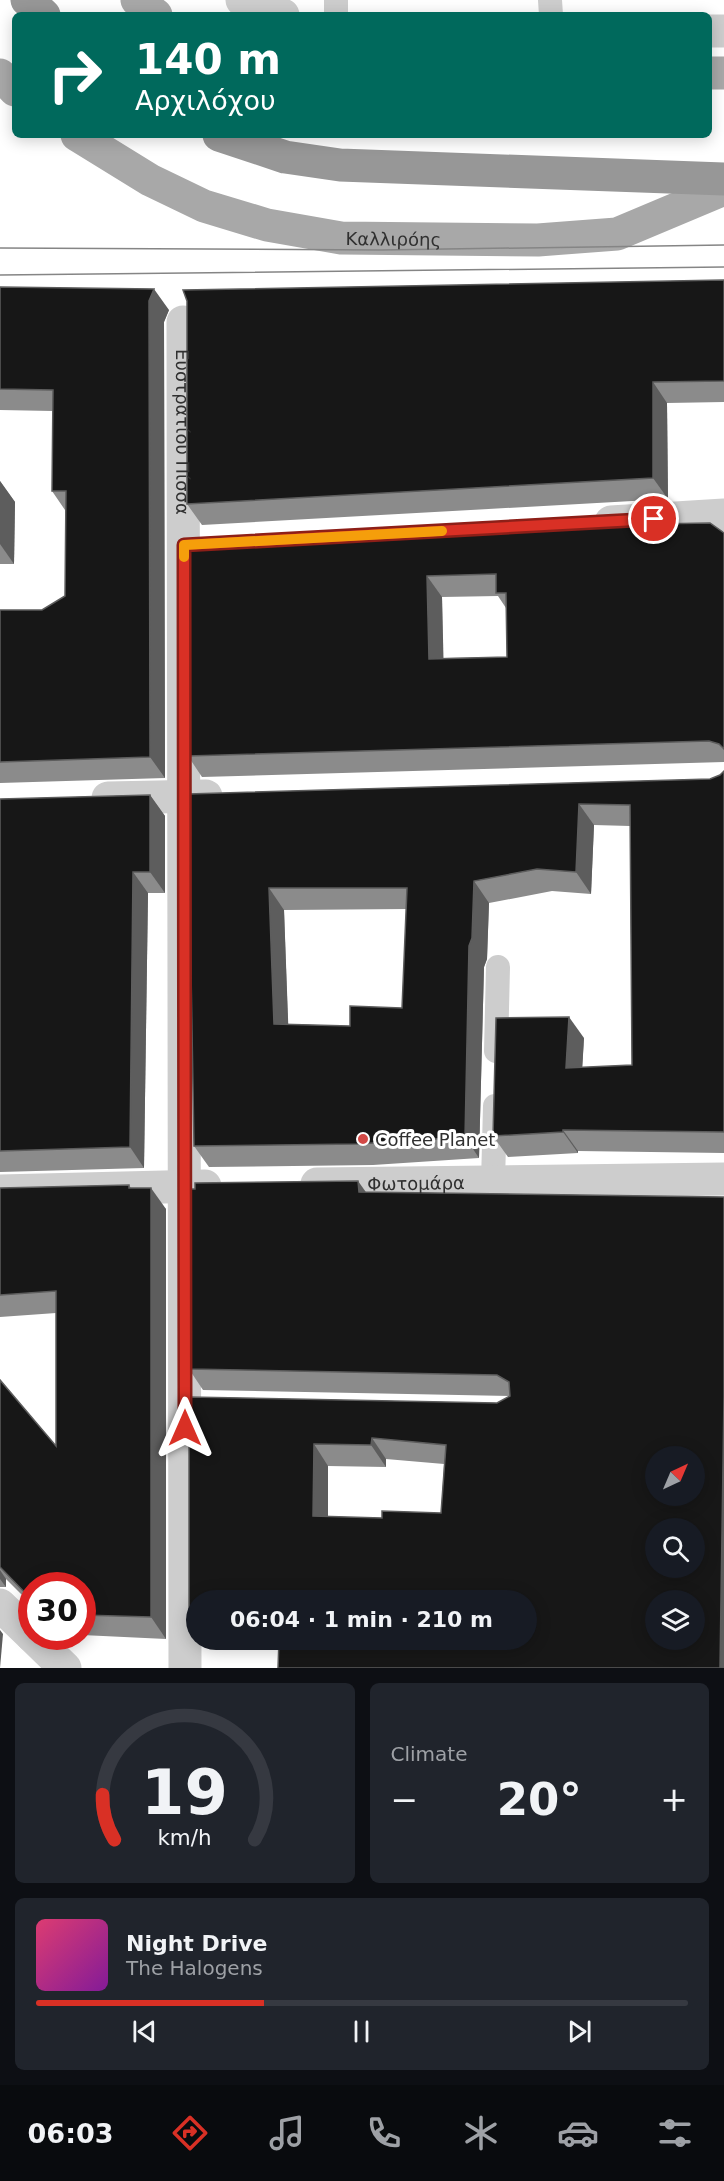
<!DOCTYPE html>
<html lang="en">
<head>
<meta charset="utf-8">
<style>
  :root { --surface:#171b24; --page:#20242c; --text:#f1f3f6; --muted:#9ea1a6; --line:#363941; --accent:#d93025 }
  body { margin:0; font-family:"DejaVu Sans",sans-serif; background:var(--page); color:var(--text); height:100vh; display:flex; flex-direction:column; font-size:22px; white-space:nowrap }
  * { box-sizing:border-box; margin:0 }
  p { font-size:20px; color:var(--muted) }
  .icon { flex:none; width:33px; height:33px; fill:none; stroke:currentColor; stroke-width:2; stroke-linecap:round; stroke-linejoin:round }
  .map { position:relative; height:1668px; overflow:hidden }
  .drawer { display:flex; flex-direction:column; gap:15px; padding:15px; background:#0d0f14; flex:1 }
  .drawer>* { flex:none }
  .top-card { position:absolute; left:12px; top:12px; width:700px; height:126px; border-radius:9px; box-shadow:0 3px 15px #0003; background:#00695c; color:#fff; overflow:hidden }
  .needle { width:39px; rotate:44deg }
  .buttons { position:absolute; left:645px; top:1446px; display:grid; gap:12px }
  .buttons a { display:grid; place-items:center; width:60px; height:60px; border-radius:50%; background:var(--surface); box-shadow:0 3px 15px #0003; font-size:30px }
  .speed { position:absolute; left:18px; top:1572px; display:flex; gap:12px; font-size:30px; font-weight:700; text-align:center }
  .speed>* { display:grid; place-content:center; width:78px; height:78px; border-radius:50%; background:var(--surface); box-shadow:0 3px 15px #0003; line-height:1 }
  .speed .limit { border:9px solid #d22; background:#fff; color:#111 }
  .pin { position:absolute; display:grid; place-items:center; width:51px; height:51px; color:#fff; margin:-26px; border:3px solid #fff; border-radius:50%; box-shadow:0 2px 6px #0007 }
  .me { position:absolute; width:66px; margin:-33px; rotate:0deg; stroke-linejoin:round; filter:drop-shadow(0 0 4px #0008) }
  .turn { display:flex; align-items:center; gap:21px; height:126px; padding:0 24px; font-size:27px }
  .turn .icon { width:78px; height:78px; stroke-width:2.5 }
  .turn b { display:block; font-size:42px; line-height:51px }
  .big { font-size:45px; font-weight:700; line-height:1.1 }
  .drawer .tile { flex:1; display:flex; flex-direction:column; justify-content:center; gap:9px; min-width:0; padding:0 21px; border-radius:9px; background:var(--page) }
  .drawer .dial { align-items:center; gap:0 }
  .dial svg { height:156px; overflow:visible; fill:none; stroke:var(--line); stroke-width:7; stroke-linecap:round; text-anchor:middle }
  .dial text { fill:var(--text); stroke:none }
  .song { display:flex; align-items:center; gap:18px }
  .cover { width:72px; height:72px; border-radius:9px; background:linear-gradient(135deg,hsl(340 70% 55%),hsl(290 70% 35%)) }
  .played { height:6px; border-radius:3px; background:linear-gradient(90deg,var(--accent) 35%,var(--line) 35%) }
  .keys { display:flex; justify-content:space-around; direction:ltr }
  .heat { display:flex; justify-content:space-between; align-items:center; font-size:33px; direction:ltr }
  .drawer .tiles { flex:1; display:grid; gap:15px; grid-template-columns:1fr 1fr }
  .tile:last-child { grid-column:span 2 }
  .trip { position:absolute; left:186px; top:1590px; width:351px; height:60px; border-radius:30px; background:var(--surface); box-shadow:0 3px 15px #0003; font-weight:700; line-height:60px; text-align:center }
  .menu { display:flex; height:96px; justify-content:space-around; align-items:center; background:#090b0e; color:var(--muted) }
  .menu .icon { width:42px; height:42px }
  .menu .selected { color:var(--accent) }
  .menu b { font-size:27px; color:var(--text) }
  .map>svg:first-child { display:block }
</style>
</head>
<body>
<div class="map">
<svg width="724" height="1668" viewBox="0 0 724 1668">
  <rect width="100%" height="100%" fill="#fff"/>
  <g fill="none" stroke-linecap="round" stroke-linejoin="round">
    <!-- lane -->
    <g stroke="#cdcdcd" stroke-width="24">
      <path d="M336,0V15"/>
      <path d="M550,0L551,15"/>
      <path d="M496,1051L498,967"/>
      <path d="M493,1182L495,1106"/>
    </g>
    <!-- street -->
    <g stroke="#cdcdcd" stroke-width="33">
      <path d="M242,0L283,15"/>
      <path d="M710,31H724"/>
      <path id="s1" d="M183,322L185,1668"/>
      <path d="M611,522L724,515"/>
      <path d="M108,798L206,796"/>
      <path id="s2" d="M317,1184L724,1179"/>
      <path d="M0,1191L205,1186"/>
      <path d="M0,1605L32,1636"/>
      <path d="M32,1636L65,1668"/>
    </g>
    <!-- primary -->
    <g stroke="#a8a8a8" stroke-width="33">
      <path d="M137,0L156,15"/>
      <path d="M710,73H724"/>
      <path d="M0,75L15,90"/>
      <path id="s3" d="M77,135L150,180L204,206L267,225L341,238L538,240L617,234L724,189"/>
    </g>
    <!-- highway -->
    <g stroke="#979797" stroke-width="33">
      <path d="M27,0L44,15"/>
      <path d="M219,135L285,157L340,165L724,179"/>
    </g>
    <!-- tram -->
    <g stroke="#858585" stroke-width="1.5">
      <path d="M0,248L381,250L724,245"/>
      <path d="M0,275L724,267"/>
    </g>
  </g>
  <!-- wall -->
  <g fill="#8b8b8b" fill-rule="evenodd">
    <path d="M724,280V402L667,403L668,499L202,525L187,504Z"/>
    <path d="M0,287L169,310L164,322L165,778L0,783V610H42L65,596V510L52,491L53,411L0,410Z"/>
    <path d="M0,481L15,502L14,564H0Z"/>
    <path d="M659,524L724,533V762L202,777L188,756L187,542ZM498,596L506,608L507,657L443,658L442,597Z"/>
    <path d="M724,771V1153L578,1151V1153L508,1157L493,1136L584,1038L582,1068L632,1065L630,826L594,825L591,894L552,891L489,903L487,959L484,967L479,1158L373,1165L209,1167L194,1146L188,794L710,779L720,775ZM407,909L402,1008L350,1026L288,1024L284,910Z"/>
    <path d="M150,795L165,816V893H148L144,1168L0,1172V799Z"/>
    <path d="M129,1185L131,1188L166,1209V1639L82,1635V1586H32V1605L6,1579V1587H0V1380L56,1446V1313L0,1317V1188Z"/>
    <path d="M366,1192L724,1197V1668L279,1643L204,1640H526L196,1600V1630L189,1619V1397L497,1403L510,1396L203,1390L189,1369ZM386,1459L444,1464L441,1513L382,1518L328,1517V1466L386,1467Z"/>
  </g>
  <!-- shaded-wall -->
  <g fill="#5d5d5d">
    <path d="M154,289L169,310L164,322L165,778L150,757L149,301Z"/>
    <path d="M653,382L667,403L668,499L653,478Z"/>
    <path d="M0,481L15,502L14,564L0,544Z"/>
    <path d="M653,516L668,537L653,524Z"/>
    <path d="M427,576L442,597L444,680L429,659Z"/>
    <path d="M150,795L165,816V893L150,872Z"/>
    <path d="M579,804L594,825L591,894L576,872Z"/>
    <path d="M133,872L148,893L144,1168L130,1147Z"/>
    <path d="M474,881L489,903L487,959L484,967L479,1158L465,1137L469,946Z"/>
    <path d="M269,888L284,910L289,1045L274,1024Z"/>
    <path d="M569,1017L584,1038L581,1090L566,1068Z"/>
    <path d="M563,1130L578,1151V1153L563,1132Z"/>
    <path d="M358,1181L373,1202L359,1192Z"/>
    <path d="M151,1188L166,1209V1639L151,1617Z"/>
    <path d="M724,1396V1668H720Z"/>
    <path d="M372,1438L386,1459V1467L371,1445Z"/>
    <path d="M314,1444L328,1466V1538L313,1516Z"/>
    <path d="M0,1570L6,1579V1587L0,1579Z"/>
    <path d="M0,1630L3,1634L0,1668Z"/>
  </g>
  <!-- building -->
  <g fill="#171717" stroke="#5d5d5d" stroke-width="1.5" fill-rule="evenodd">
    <path d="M724,280V381L653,382V478L187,504V301L183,290Z"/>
    <path d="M0,287L154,289L149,301L150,757L0,762V610H42L65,596L66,491H52L53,390L0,389Z"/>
    <path d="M653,516V524L710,523L724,533V749L719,744L709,741L188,756L187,542ZM496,574V593H506L507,657L429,659L427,576Z"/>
    <path d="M724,771V1132L563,1130V1132L493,1136L496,1018L569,1017L566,1068L632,1065L630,805L579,804L576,872L537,869L474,881L472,938L469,946L465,1137L358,1144L194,1146L188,794L710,779L720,775ZM269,888H407L402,1008L350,1006V1026L274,1024Z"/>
    <path d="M150,795V872H133L130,1147L0,1151V799Z"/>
    <path d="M358,1181L359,1192L724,1197V1396L720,1668H278L279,1640H526V1600H196V1619H189V1397L497,1403L510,1396L509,1382L497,1375L189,1369L188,1189H195V1183ZM372,1438L446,1445L441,1513L382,1511V1518L313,1516L314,1444L371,1445ZM656,1456H694V1496H656ZM656,1528H694V1568H656ZM656,1600H694V1640H656Z"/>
    <path d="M129,1185V1188H151V1617L82,1615V1586H32V1600L0,1567V1380L56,1446V1291L0,1295V1188Z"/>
  </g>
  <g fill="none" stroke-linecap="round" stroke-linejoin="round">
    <!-- route casing -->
    <g stroke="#8d1f18" stroke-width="15">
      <path id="route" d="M185,1428L184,545L654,519"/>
    </g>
    <!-- route -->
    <use href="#route" stroke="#d93025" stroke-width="10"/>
    <!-- slow -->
    <path stroke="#f59e0b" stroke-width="10" d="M184,557V545L442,531"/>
  </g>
  <!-- markers -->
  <circle fill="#d34946" stroke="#fff" stroke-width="2" cx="363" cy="1139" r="6"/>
  <g text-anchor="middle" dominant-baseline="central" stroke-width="6" stroke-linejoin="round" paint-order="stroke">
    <!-- street labels -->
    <g font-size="18" fill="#303030" stroke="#fff">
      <text stroke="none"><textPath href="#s3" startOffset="339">Καλλιρόης</textPath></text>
      <text stroke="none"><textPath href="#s1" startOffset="110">Ευστρατίου Πίσσα</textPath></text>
      <text stroke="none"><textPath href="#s2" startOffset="99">Φωτομάρα</textPath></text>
    </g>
    <!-- poi labels -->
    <g font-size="18" fill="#303030" stroke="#fff" text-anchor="start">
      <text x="375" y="1139">Coffee Planet</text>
    </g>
  </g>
</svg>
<div class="buttons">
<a><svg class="needle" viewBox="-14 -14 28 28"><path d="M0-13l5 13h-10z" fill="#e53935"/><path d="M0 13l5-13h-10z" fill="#9ea1a6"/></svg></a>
<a><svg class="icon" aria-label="search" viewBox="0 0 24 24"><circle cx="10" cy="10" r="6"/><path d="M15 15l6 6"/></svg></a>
<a><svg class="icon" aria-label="layers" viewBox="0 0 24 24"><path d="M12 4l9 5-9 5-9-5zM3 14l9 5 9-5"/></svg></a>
</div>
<div class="speed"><div class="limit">30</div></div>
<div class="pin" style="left:654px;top:519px;background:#d93025"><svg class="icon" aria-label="arrive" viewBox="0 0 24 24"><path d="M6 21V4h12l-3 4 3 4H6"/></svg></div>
<svg class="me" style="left:185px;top:1428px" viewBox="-20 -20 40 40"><path d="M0-17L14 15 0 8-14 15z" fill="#d93025" stroke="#fff" stroke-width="4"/></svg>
<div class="trip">06:04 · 1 min · 210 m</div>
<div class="top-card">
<div class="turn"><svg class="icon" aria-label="right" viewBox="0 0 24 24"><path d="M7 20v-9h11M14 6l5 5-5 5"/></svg><div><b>140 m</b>Αρχιλόχου</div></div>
</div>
</div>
<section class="drawer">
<div class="tiles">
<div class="tile dial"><svg viewBox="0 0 100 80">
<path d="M14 69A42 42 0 1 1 86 69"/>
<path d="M14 69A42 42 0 0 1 8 46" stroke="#d93025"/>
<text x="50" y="56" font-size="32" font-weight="700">19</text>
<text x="50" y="72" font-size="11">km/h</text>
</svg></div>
<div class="tile"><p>Climate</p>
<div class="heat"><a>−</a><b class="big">20°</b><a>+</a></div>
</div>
<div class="tile">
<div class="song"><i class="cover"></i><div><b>Night Drive</b><p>The Halogens</p></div></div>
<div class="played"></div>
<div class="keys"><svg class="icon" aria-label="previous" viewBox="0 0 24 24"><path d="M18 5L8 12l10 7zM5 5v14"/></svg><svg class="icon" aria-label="pause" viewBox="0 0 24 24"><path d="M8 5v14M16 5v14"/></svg><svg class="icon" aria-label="next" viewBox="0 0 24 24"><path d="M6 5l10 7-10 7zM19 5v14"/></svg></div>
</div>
</div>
</section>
<nav class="menu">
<b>06:03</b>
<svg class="icon selected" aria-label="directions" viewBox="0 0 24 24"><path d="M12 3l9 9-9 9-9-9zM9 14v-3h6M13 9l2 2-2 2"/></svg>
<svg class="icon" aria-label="music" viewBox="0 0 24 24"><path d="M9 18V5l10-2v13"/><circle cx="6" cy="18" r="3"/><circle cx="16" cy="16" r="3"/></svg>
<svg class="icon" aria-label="phone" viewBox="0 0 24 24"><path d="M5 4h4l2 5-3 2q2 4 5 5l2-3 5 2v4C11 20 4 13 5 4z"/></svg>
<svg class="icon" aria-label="climate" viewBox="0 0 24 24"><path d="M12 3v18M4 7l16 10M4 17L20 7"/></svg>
<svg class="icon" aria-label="car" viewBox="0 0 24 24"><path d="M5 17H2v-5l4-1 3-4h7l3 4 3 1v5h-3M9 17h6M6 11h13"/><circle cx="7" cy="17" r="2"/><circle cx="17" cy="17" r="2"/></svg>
<svg class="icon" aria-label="filters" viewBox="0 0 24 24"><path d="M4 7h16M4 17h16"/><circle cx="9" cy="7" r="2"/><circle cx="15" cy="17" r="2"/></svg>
</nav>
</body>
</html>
